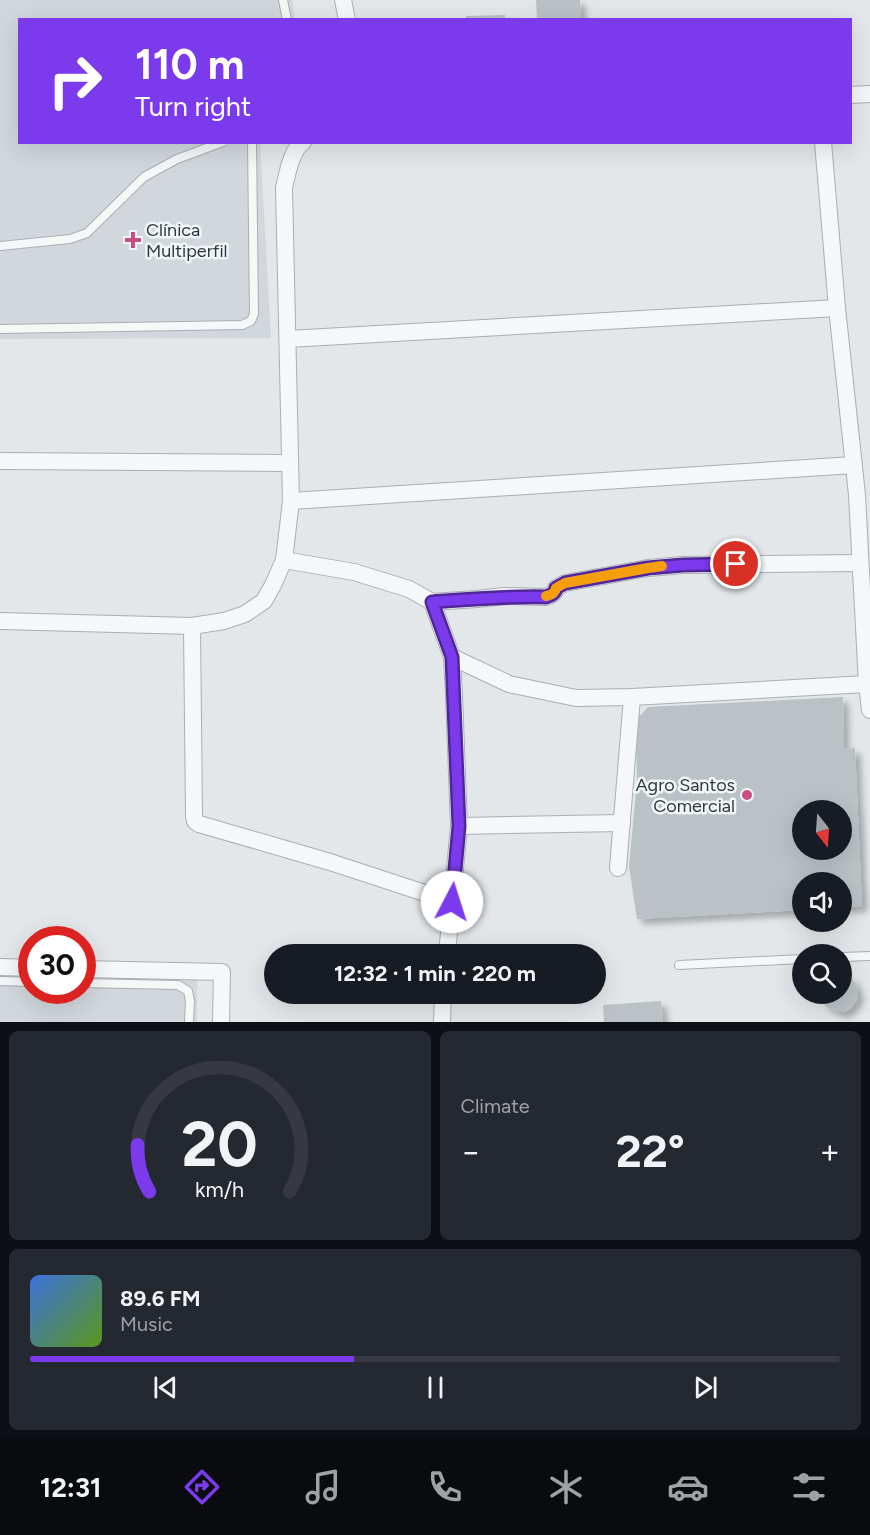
<!DOCTYPE html>
<html lang="en">
<head>
<meta charset="utf-8">
<style>
  :root { --surface:#171b24; --page:#242831; --text:#f1f3f6; --muted:#9ea1a6; --line:#363941; --accent:#7c3aed }
  body { margin:0; font-family:Figtree,sans-serif; background:var(--page); color:var(--text); height:100vh; display:flex; flex-direction:column; font-size:22px; white-space:nowrap }
  * { box-sizing:border-box; margin:0 }
  p { font-size:20px; color:var(--muted) }
  .icon { flex:none; width:33px; height:33px; fill:none; stroke:currentColor; stroke-width:2; stroke-linecap:round; stroke-linejoin:round }
  .map { position:relative; height:1022px; overflow:hidden }
  .side { display:flex; flex-direction:column; gap:9px; padding:9px; background:#0d0f14; flex:1 }
  .side>* { flex:none }
  .guide { position:absolute; left:18px; top:18px; width:834px; height:126px; border-radius:0px; box-shadow:0 6px 24px #0002; background:#7c3aed; color:#fff; overflow:hidden }
  .needle { width:39px; rotate:163deg }
  .controls { position:absolute; left:792px; top:800px; display:grid; gap:12px }
  .controls a { display:grid; place-items:center; width:60px; height:60px; border-radius:50%; background:var(--surface); box-shadow:0 6px 24px #0002; font-size:30px }
  .speed { position:absolute; left:18px; top:926px; display:flex; gap:12px; font-size:30px; font-weight:700; text-align:center }
  .speed>* { display:grid; place-content:center; width:78px; height:78px; border-radius:50%; background:var(--surface); box-shadow:0 6px 24px #0002; line-height:1 }
  .speed .limit { border:9px solid #d22; background:#fff; color:#111 }
  .pin { position:absolute; display:grid; place-items:center; width:51px; height:51px; color:#fff; margin:-26px; border:3px solid #fff; border-radius:50%; box-shadow:0 2px 6px #0007 }
  .me { position:absolute; width:66px; margin:-33px; rotate:5deg; stroke-linejoin:round; filter:drop-shadow(0 0 4px #0008) }
  .turn { display:flex; align-items:center; gap:21px; height:126px; padding:0 18px; font-size:27px }
  .turn .icon { width:78px; height:78px; stroke-width:2.5 }
  .turn b { display:block; font-size:42px; line-height:51px }
  .big { font-size:45px; font-weight:700; line-height:1.1 }
  .side .card { flex:1; display:flex; flex-direction:column; justify-content:center; gap:9px; min-width:0; padding:0 21px; border-radius:9px; background:var(--page) }
  .side .dial { align-items:center; gap:0 }
  .dial svg { height:156px; overflow:visible; fill:none; stroke:var(--line); stroke-width:7; stroke-linecap:round; text-anchor:middle }
  .dial text { fill:var(--text); stroke:none }
  .song { display:flex; align-items:center; gap:18px }
  .cover { width:72px; height:72px; border-radius:9px; background:linear-gradient(135deg,hsl(220 70% 55%),hsl(90 70% 35%)) }
  .played { height:6px; border-radius:3px; background:linear-gradient(90deg,var(--accent) 40%,var(--line) 40%) }
  .keys { display:flex; justify-content:space-around; direction:ltr }
  .heat { display:flex; justify-content:space-between; align-items:center; font-size:33px; direction:ltr }
  .side .tiles { flex:1; display:grid; gap:9px; grid-template-columns:1fr 1fr }
  .card:last-child { grid-column:span 2 }
  .trip { position:absolute; left:264px; top:944px; width:342px; height:60px; border-radius:30px; background:var(--surface); box-shadow:0 6px 24px #0002; font-weight:700; line-height:60px; text-align:center }
  .tab-bar { display:flex; height:96px; justify-content:space-around; align-items:center; background:#090b0e; color:var(--muted) }
  .tab-bar .icon { width:42px; height:42px }
  .tab-bar .active { color:var(--accent) }
  .tab-bar b { font-size:27px; color:var(--text) }
  .map>svg:first-child { display:block }
</style>
</head>
<body>
<div class="map">
<svg width="870" height="1022" viewBox="0 0 870 1022">
  <defs>
    <filter id="shadow"><feDropShadow dx="5.5" dy="5.5" stdDeviation="3" flood-color="#0004"/></filter>
  </defs>
  <rect width="100%" height="100%" fill="#e3e7ea"/>
  <!-- built -->
  <g fill="#d1d7dc">
    <path d="M0,0H292L295,19L20,20V142L260,143L271,338L0,339Z"/>
    <path d="M0,972H31L32,990H82L83,973L197,976V1022H0Z"/>
  </g>
  <!-- building -->
  <g fill="#bac2c6" fill-rule="evenodd" filter="url(#shadow)">
    <path d="M536,0H580L581,20H537Z"/>
    <path d="M505,15V20H466V16Z"/>
    <path d="M843,697L844,749L855,748L862,906L842,908V882H802V910L637,919L629,866L637,780L636,720L648,707ZM802,810H842V849H802Z"/>
    <path d="M842,975L850,978L854,981L858,992V999L850,1009L844,1012H837L826,1006L822,1001L821,993H842Z"/>
    <path d="M661,1001L663,1022H604L603,1005Z"/>
  </g>
  <g fill="none" stroke-linecap="round" stroke-linejoin="round">
    <!-- service casing -->
    <g stroke="#a8afb4" stroke-width="10">
      <g id="service">
        <path d="M283,0L287,20"/>
        <path d="M0,246L70,239L87,233L144,177L177,159L223,142"/>
        <path d="M0,329L242,325L251,321L254,314L252,142"/>
        <path d="M842,957L870,956"/>
        <path d="M679,965L802,959"/>
        <path d="M0,981L32,982"/>
        <path d="M82,983L178,985L188,991L190,1001L189,1022"/>
      </g>
    </g>
    <!-- minor casing -->
    <g stroke="#a8afb4" stroke-width="18">
      <g id="minor">
        <path d="M343,0L347,20"/>
        <path d="M850,95L870,94"/>
        <path d="M823,142L837,308L857,495L867,684L870,710"/>
        <path d="M288,339L837,308"/>
        <path d="M0,461L290,463"/>
        <path d="M291,501L854,465"/>
        <path d="M284,560L354,572L409,589L432,602L452,657L454,695L459,826L447,954"/>
        <path d="M432,602L477,599L504,596L546,597C551,595 555,594 556,588L565,583L648,568L683,565L860,563"/>
        <path d="M0,621L192,626L224,621L245,614L264,601L273,585L284,560L291,501L284,188C287,175 291,150 303,142"/>
        <path d="M192,626L194,816L195,821L199,824L330,862L452,902"/>
        <path d="M452,657L509,684L576,698L632,697L867,684"/>
        <path d="M459,826L622,823"/>
        <path d="M618,868L632,697"/>
        <path d="M0,967L32,968"/>
        <path d="M82,969L222,972L221,1022"/>
        <path d="M442,1022L443,993"/>
      </g>
    </g>
    <!-- service -->
    <use href="#service" stroke="#f5f7f8" stroke-width="8"/>
    <!-- minor -->
    <use href="#minor" stroke="#f5f7f8" stroke-width="16"/>
  </g>
  <g fill="none" stroke-linecap="round" stroke-linejoin="round">
    <!-- route casing -->
    <g stroke="#51269a" stroke-width="15">
      <path id="route" d="M452,902L459,826L452,657L432,602C470,599 507,596 546,597C551,595 555,594 556,588L565,583L648,568L683,565L736,564"/>
    </g>
    <!-- route -->
    <use href="#route" stroke="#7c3aed" stroke-width="10"/>
    <!-- slow -->
    <path stroke="#f59e0b" stroke-width="10" d="M546,596C552,595 555,593 556,588L565,583L648,568L662,566"/>
  </g>
  <!-- markers -->
  <g fill="#c75081" stroke="#f2f6f7" stroke-width="2">
    <path d="M130 231h6v6h6v6h-6v6h-6v-6h-6v-6h6z"/>
    <circle cx="747" cy="795" r="6"/>
  </g>
  <g text-anchor="middle" dominant-baseline="central" stroke-width="5" stroke-linejoin="round" paint-order="stroke">
    <!-- poi labels -->
    <g font-size="18" fill="#2b3941" stroke="#f2f6f7" text-anchor="start">
      <text x="146" y="230">Clínica<tspan x="146" dy="21">Multiperfil</tspan></text>
      <text x="735" y="785" text-anchor="end">Agro Santos<tspan x="735" dy="21">Comercial</tspan></text>
    </g>
  </g>
</svg>
<div class="controls">
<a><svg class="needle" viewBox="-14 -14 28 28"><path d="M0-13l5 13h-10z" fill="#e53935"/><path d="M0 13l5-13h-10z" fill="#9ea1a6"/></svg></a>
<a><svg class="icon" aria-label="sound" viewBox="0 0 24 24"><path d="M4 9h4l5-4v14l-5-4H4zM17 9q2 3 0 6"/></svg></a>
<a><svg class="icon" aria-label="search" viewBox="0 0 24 24"><circle cx="10" cy="10" r="6"/><path d="M15 15l6 6"/></svg></a>
</div>
<div class="speed"><div class="limit">30</div></div>
<div class="pin" style="left:736px;top:564px;background:#d93025"><svg class="icon" aria-label="arrive" viewBox="0 0 24 24"><path d="M6 21V4h12l-3 4 3 4H6"/></svg></div>
<svg class="me" style="left:452px;top:902px" viewBox="-20 -20 40 40"><circle r="19" fill="#fff"/><path d="M0-13L10 11 0 6-10 11z" fill="#7c3aed"/></svg>
<div class="trip">12:32 · 1 min · 220 m</div>
<div class="guide">
<div class="turn"><svg class="icon" aria-label="right" viewBox="0 0 24 24"><path d="M7 20v-9h11M14 6l5 5-5 5"/></svg><div><b>110 m</b>Turn right</div></div>
</div>
</div>
<section class="side">
<div class="tiles">
<div class="card dial"><svg viewBox="0 0 100 80">
<path d="M14 69A42 42 0 1 1 86 69"/>
<path d="M14 69A42 42 0 0 1 8 45" stroke="#7c3aed"/>
<text x="50" y="56" font-size="32" font-weight="700">20</text>
<text x="50" y="72" font-size="11">km/h</text>
</svg></div>
<div class="card"><p>Climate</p>
<div class="heat"><a>−</a><b class="big">22°</b><a>+</a></div>
</div>
<div class="card">
<div class="song"><i class="cover"></i><div><b>89.6 FM</b><p>Music</p></div></div>
<div class="played"></div>
<div class="keys"><svg class="icon" aria-label="previous" viewBox="0 0 24 24"><path d="M18 5L8 12l10 7zM5 5v14"/></svg><svg class="icon" aria-label="pause" viewBox="0 0 24 24"><path d="M8 5v14M16 5v14"/></svg><svg class="icon" aria-label="next" viewBox="0 0 24 24"><path d="M6 5l10 7-10 7zM19 5v14"/></svg></div>
</div>
</div>
</section>
<nav class="tab-bar">
<b>12:31</b>
<svg class="icon active" aria-label="directions" viewBox="0 0 24 24"><path d="M12 3l9 9-9 9-9-9zM9 14v-3h6M13 9l2 2-2 2"/></svg>
<svg class="icon" aria-label="music" viewBox="0 0 24 24"><path d="M9 18V5l10-2v13"/><circle cx="6" cy="18" r="3"/><circle cx="16" cy="16" r="3"/></svg>
<svg class="icon" aria-label="phone" viewBox="0 0 24 24"><path d="M5 4h4l2 5-3 2q2 4 5 5l2-3 5 2v4C11 20 4 13 5 4z"/></svg>
<svg class="icon" aria-label="climate" viewBox="0 0 24 24"><path d="M12 3v18M4 7l16 10M4 17L20 7"/></svg>
<svg class="icon" aria-label="car" viewBox="0 0 24 24"><path d="M5 17H2v-5l4-1 3-4h7l3 4 3 1v5h-3M9 17h6M6 11h13"/><circle cx="7" cy="17" r="2"/><circle cx="17" cy="17" r="2"/></svg>
<svg class="icon" aria-label="filters" viewBox="0 0 24 24"><path d="M4 7h16M4 17h16"/><circle cx="9" cy="7" r="2"/><circle cx="15" cy="17" r="2"/></svg>
</nav>
</body>
</html>
